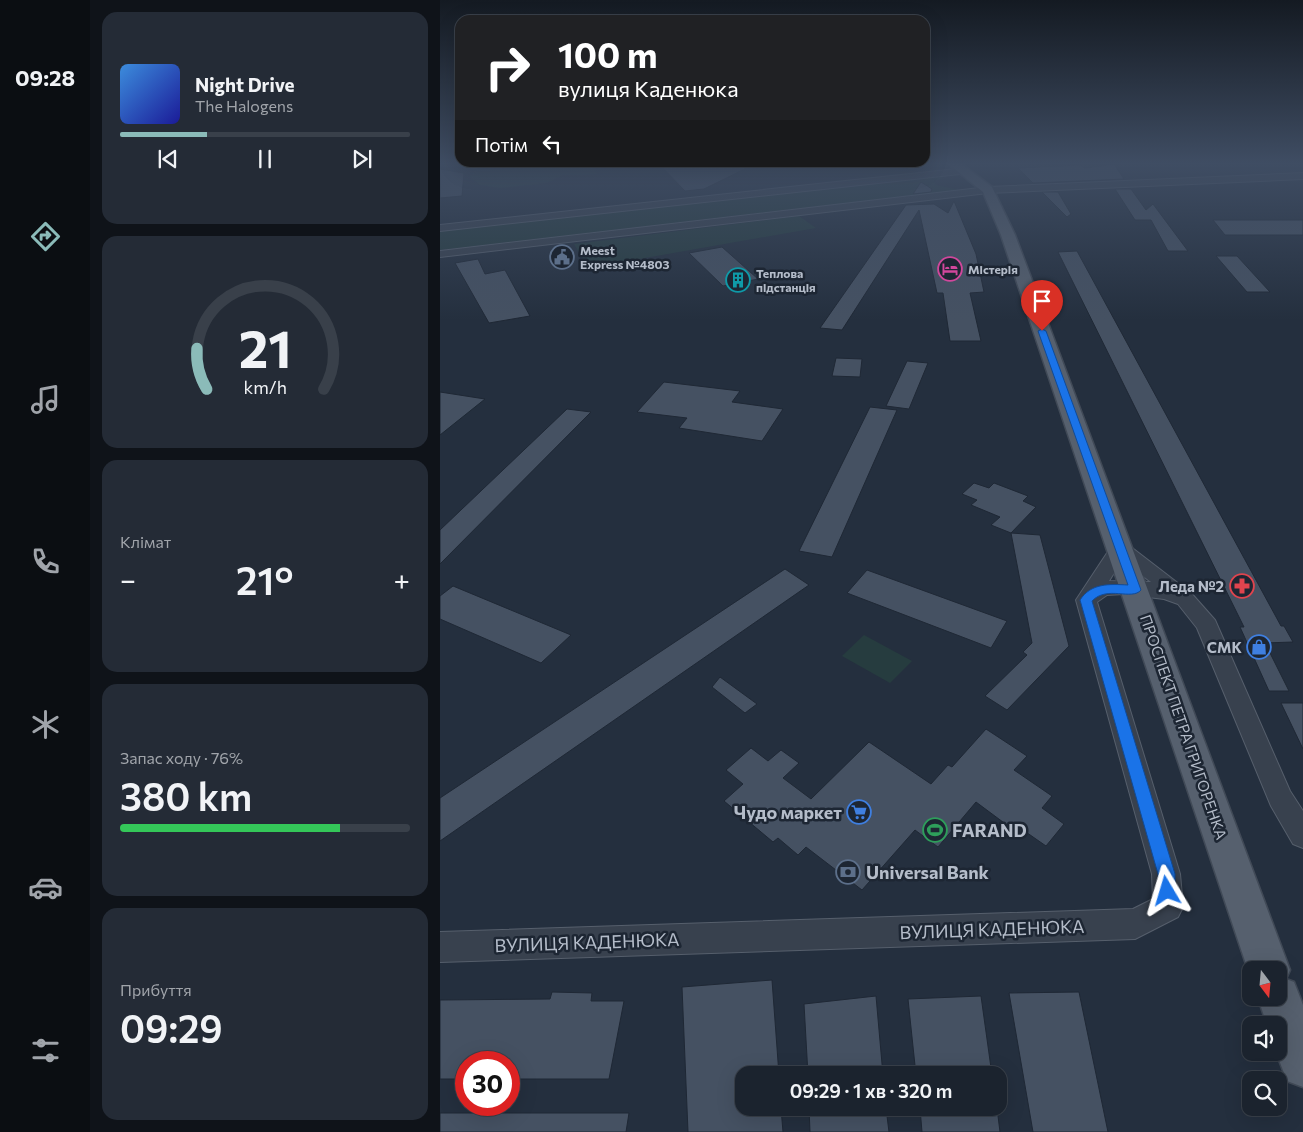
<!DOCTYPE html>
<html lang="uk">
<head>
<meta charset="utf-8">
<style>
  :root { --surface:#1b232e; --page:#242b36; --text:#f1f3f6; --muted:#a0a4aa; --line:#39404a; --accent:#8bbbb9 }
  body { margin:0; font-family:Commissioner,sans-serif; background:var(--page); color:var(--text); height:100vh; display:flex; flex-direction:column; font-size:19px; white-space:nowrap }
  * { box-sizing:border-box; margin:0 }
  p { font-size:16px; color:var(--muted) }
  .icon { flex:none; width:28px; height:28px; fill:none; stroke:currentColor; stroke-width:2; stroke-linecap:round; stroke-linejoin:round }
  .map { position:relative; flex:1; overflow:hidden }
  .panel { display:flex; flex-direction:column; gap:12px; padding:12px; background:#0f1319; width:350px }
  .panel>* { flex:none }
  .top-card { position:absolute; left:15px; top:15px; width:475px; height:152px; border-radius:15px; box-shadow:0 5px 20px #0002,0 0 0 1px var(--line); background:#202124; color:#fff; overflow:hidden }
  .needle { width:32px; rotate:164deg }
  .buttons { position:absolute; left:802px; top:961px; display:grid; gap:10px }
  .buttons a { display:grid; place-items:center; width:45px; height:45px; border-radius:10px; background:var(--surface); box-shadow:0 5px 20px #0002,0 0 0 1px var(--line); font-size:25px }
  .speed { position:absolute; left:15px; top:1051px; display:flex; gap:10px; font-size:25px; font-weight:700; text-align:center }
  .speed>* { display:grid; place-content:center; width:65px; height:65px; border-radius:50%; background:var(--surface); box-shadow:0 5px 20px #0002,0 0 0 1px var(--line); line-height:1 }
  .speed .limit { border:8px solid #d22; background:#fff; color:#111 }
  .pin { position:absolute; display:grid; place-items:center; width:42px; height:42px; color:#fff; margin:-51px -21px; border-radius:50% 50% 50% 0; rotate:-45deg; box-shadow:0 0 5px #0007 }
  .pin .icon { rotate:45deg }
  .me { position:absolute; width:55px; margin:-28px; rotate:353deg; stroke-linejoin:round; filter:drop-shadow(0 0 4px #0008) }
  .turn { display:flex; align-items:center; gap:18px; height:105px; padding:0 20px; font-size:22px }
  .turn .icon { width:65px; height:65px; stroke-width:2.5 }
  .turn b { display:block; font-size:35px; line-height:42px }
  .then { display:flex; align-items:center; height:48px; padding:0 20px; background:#0003; gap:10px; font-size:19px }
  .big { font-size:38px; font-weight:600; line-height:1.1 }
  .panel .tile { flex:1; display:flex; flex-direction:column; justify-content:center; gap:8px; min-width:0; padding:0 18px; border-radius:15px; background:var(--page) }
  .panel .dial { align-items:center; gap:0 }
  .dial svg { height:130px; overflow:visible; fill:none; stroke:var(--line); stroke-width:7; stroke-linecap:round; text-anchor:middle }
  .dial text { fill:var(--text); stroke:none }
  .song { display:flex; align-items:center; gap:15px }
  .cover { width:60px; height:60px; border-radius:8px; background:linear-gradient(135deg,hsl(210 70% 55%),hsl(240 70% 35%)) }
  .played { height:5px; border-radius:2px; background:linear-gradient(90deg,var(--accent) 30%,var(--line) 30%) }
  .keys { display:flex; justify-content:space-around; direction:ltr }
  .heat { display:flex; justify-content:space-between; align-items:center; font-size:28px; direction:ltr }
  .charge { height:8px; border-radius:4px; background:linear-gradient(90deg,#34c759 76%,var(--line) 0) }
  .trip { position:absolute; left:295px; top:1066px; width:272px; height:50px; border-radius:15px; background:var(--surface); box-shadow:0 5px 20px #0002,0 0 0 1px var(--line); font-weight:600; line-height:50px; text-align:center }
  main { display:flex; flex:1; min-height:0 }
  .tabs { display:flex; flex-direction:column; width:90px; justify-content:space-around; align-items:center; background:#0b0e12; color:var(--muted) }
  .tabs .icon { width:35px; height:35px }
  .tabs .on { color:var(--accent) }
  .tabs b { font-size:22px; color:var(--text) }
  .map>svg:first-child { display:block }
</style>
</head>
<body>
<main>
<nav class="tabs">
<b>09:28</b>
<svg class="icon on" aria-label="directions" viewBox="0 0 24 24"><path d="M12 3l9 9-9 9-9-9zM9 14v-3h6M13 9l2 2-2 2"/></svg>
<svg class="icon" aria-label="music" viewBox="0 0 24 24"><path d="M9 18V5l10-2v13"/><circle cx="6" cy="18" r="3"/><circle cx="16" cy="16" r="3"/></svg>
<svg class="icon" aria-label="phone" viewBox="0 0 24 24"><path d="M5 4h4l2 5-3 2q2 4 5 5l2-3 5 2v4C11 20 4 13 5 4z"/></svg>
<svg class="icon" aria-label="climate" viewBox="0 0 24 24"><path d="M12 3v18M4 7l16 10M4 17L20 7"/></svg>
<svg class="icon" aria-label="car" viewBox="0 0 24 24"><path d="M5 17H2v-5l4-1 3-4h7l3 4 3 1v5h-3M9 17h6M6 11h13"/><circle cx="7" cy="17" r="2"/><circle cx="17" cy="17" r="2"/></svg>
<svg class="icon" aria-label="filters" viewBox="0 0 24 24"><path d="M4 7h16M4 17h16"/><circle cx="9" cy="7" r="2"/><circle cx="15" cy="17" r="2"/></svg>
</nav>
<section class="panel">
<div class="tile">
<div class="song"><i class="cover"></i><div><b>Night Drive</b><p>The Halogens</p></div></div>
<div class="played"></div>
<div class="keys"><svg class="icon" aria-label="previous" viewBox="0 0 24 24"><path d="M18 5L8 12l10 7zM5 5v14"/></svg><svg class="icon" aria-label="pause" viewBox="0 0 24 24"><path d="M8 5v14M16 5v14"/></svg><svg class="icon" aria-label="next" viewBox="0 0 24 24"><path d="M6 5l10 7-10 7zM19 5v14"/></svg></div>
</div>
<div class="tile dial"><svg viewBox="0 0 100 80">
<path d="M14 69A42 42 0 1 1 86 69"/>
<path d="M14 69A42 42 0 0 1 8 44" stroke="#8bbbb9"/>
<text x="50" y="56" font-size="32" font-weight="700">21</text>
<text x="50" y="72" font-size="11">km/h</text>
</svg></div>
<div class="tile"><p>Клімат</p>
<div class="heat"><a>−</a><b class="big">21°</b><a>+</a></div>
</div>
<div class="tile"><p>Запас ходу · 76%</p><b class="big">380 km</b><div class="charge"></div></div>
<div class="tile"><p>Прибуття</p><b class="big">09:29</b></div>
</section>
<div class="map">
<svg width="863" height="1132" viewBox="0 0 863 1132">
  <rect width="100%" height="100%" fill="#242f3e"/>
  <!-- green -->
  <g fill="#263c3f">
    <path d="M136,163H150L158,174L123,175L107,183L60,188L40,185L30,177L36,170C65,170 93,168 122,166C127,166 131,163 136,163Z"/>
    <path d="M500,176L504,178L494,181L496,185L519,190L0,250V231Z"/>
    <path d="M359,216L376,228L148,268L134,244Z"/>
    <path d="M424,635L472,661L450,683L402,656Z"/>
  </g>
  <!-- building -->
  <g fill="#455162" stroke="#1f2835">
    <path d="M217,162H319L264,189L245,191Z"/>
    <path d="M674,164L684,179L593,183L578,168L639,165L645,168Z"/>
    <path d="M0,169L24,173L22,196L0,198Z"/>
    <path d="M481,182L492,189L491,192L473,194Z"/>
    <path d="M675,189H691L706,210L713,204L748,251H728L711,220H695Z"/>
    <path d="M602,192H618L631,214L627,217Z"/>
    <path d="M514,201L536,254L544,292L530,293L541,341H510L503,293H497L479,210L402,330L380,328L466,205L494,204L508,213Z"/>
    <path d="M773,220H863V235H785Z"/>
    <path d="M282,247L318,279L283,286L249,253Z"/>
    <path d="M637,251L841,626H844L853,642L825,643L849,691H829L800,627H804L618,252Z"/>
    <path d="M776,256H797L830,292H807Z"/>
    <path d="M38,259L45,274L65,270L90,316L49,323L15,263Z"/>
    <path d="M396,358L422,359L420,377L392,376Z"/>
    <path d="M467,361L488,363L469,409L446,406Z"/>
    <path d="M224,382L300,391L292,402L343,409L322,441L239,428L247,418L197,412Z"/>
    <path d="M0,392L45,399L0,435Z"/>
    <path d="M430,407L457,410L392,557L359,551Z"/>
    <path d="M127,409L151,412L0,564V530Z"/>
    <path d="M534,483L549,488L554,483L588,496L583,501L596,507L571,533L551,525L560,517L531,505L537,500L522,494Z"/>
    <path d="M571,533L600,535L629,646L567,710L545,696L587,655L583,652L592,643Z"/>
    <path d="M345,569L369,585L0,841V798Z"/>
    <path d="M427,570L567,621L551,648L407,593Z"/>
    <path d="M13,586L131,635L101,663L0,619V596Z"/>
    <path d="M280,677L317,704L305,713L272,687Z"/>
    <path d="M841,703H863V749Z"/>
    <path d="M546,729L587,756L574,770L612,796L602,808L624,824L606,846L583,830L579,834L536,802L498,847L475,830L422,890L366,847L358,855L338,838L333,842L284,801L303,784L286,770L311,748L328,761L341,750L359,763L343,778L371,799L429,742L491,784L508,765L512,767Z"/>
    <path d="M332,980L339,1075H304V1108H341L343,1132H248L242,987Z"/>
    <path d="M112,992L152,993L151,1001H184L169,1079H69V1062H26V1079H0V1000L110,999Z"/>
    <path d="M639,992L668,1132H593L569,993Z"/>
    <path d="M436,996L443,1075H368L364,1004Z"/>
    <path d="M541,996L552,1075H476L468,999Z"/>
    <path d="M369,1108H446L449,1132H370Z"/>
    <path d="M480,1108H557L560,1132H482Z"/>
    <path d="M0,1113H189L186,1132H0Z"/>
  </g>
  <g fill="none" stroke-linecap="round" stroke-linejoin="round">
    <!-- minor casing -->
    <g stroke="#565f6c" stroke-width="2">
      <g id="minor">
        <path d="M526,168L529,169V173L0,231V225Z"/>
        <path d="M863,173V179L548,193L0,257V251L548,187Z"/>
        <path d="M680,542L687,544L752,594L775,620L850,791L863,811V848L853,844L831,806L757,628L738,604L724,599L684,594L667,595L657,602L740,874L743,907L738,917L695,939L0,962V932L693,909L713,899L712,874L636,600L673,544ZM682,560L711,582L669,581Z"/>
      </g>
    </g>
    <!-- major casing -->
    <g stroke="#414a57" stroke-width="3">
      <path id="major" d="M506,162H519L552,187L575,235L850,970L846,979L854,982L863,1005V1087L847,1081L836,1052H839V1025H827L818,998H839V970H811V977L808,970L561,235L543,192Z"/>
    </g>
    <!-- minor -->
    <use href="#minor" fill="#38414e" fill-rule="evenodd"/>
    <!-- major -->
    <use href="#major" fill="#56606e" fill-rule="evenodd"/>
  </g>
  <!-- sky -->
  <linearGradient id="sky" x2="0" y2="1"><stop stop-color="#141a22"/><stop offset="0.51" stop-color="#3f4d63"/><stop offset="1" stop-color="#3f4d63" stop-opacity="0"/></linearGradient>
  <rect width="863" height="320" fill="url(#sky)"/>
  <!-- route -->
  <path fill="#1a73e8" stroke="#114b97" d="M602,329L606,331L701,590C692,601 667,585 652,601L735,874V891L733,896L727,899L721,896L718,874L640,600C651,583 669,584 688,585L598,331Z"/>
  <!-- icons -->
  <defs>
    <g id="civic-ring" transform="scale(1.25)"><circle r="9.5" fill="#1d2633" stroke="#5c6f8a" stroke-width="1.5"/><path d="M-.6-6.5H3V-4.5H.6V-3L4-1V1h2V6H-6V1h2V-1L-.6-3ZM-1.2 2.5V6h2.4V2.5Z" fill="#5c6f8a"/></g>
    <g id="hotel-ring" transform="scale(1.25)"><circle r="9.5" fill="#1d2633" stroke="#d1479c" stroke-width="1.5"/><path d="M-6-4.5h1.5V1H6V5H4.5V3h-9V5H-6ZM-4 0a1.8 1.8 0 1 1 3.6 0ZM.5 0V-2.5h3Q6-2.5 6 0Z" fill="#d1479c"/></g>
    <g id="building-ring" transform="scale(1.25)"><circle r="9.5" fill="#1d2633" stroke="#0f9aa8" stroke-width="1.5"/><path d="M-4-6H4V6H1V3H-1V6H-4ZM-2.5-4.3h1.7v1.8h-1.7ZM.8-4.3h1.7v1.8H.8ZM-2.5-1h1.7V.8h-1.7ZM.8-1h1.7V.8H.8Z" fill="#0f9aa8"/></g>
    <g id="pharmacy-ring" transform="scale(1.25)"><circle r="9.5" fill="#1d2633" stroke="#e0444e" stroke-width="1.5"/><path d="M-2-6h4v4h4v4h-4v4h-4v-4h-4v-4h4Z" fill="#e0444e"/></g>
    <g id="shop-ring" transform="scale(1.25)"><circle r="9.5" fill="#1d2633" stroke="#3f7fe0" stroke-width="1.5"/><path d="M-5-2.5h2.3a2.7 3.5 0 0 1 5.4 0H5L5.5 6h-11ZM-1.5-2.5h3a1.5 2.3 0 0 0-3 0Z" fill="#3f7fe0"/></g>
    <g id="supermarket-ring" transform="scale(1.25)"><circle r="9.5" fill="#1d2633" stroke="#3f7fe0" stroke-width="1.5"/><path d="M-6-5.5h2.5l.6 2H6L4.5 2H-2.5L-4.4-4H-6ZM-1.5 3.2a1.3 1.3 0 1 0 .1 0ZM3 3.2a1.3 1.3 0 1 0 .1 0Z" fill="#3f7fe0"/></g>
    <g id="stadium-ring" transform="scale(1.25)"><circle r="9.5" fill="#1d2633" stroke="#2e9e5b" stroke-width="1.5"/><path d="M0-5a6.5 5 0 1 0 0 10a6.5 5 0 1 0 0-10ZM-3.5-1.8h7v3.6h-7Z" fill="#2e9e5b"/></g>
    <g id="bank-ring" transform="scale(1.25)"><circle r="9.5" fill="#1d2633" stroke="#5c6f8a" stroke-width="1.5"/><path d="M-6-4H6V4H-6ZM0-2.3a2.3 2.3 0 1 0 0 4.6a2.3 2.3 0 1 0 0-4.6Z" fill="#5c6f8a"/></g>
  </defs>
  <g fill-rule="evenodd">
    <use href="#civic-ring" x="122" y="257"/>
    <use href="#hotel-ring" x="510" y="269"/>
    <use href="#building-ring" x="298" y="280"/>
    <use href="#pharmacy-ring" x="802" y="586"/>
    <use href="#shop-ring" x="819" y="647"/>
    <use href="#supermarket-ring" x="419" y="812"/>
    <use href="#stadium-ring" x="495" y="830"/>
    <use href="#bank-ring" x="408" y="872"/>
  </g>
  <g text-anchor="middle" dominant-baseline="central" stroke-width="5" stroke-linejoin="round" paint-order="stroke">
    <!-- far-poi labels -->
    <g font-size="12" font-weight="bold" fill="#b4bcc9" stroke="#1d2633" text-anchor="start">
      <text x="140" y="250">Meest<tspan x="140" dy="14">Express №4803</tspan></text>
      <text x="528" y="269">Містерія</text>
      <text x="316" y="273">Теплова<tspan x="316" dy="14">підстанція</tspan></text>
    </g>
    <!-- poi labels -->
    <g font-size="15" font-weight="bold" fill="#b4bcc9" stroke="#1d2633" text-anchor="end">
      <text x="784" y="586">Леда №2</text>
      <text x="802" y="647">СМК</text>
    </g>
    <!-- street labels -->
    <g font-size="15" fill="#b4bcc9" stroke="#1d2633">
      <text transform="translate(744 727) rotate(71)">ПРОСПЕКТ ПЕТРА ГРИГОРЕНКА</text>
    </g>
    <!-- near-poi labels -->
    <g font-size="18" font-weight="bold" fill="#b4bcc9" stroke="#1d2633" text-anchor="start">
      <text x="402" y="812" text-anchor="end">Чудо маркет</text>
      <text x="512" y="830">FARAND</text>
      <text x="426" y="872">Universal Bank</text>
    </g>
    <!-- near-street labels -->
    <g font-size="18" fill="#b4bcc9" stroke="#1d2633">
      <text transform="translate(552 929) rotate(-2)">ВУЛИЦЯ КАДЕНЮКА</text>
      <text transform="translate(147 942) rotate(-2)">ВУЛИЦЯ КАДЕНЮКА</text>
    </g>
  </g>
</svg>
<div class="buttons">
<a><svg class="needle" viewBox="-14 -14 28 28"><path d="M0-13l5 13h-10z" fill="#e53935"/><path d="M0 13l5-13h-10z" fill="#a0a4aa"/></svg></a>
<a><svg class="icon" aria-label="sound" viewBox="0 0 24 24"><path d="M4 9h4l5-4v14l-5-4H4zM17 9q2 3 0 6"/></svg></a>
<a><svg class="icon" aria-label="search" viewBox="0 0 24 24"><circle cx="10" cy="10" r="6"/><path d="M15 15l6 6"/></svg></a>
</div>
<div class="speed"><div class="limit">30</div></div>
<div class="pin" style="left:602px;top:331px;background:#d93025"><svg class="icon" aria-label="arrive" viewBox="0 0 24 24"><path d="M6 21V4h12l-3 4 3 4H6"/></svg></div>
<svg class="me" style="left:727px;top:891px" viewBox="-20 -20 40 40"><path d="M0-17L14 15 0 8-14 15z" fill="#1a73e8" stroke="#fff" stroke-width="4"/></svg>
<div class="trip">09:29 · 1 хв · 320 m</div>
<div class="top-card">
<div class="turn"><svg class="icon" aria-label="right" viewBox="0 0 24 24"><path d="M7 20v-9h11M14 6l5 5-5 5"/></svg><div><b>100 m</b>вулиця Каденюка</div></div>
<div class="then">Потім<svg class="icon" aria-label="left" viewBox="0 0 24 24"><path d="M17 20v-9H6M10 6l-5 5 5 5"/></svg></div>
</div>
</div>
</main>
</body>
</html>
